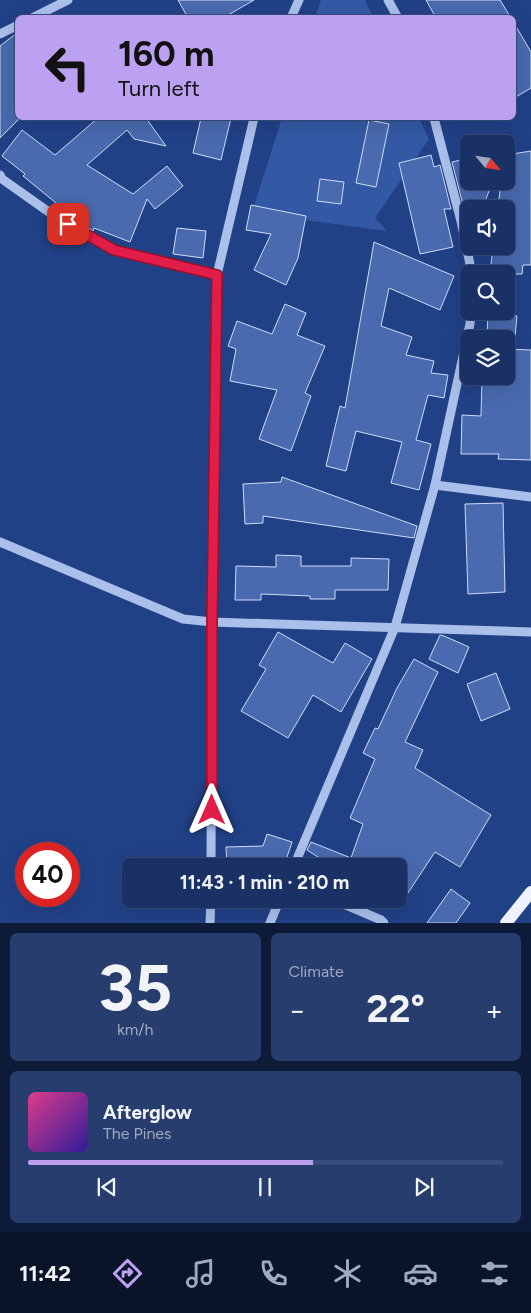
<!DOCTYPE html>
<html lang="en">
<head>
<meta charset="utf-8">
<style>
  :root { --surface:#193165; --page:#263d6e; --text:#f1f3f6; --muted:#9fa9bf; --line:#374c79; --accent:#bca0f2 }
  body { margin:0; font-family:Figtree,sans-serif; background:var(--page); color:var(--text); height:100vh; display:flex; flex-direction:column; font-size:19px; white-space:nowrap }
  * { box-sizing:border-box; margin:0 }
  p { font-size:16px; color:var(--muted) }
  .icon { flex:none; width:28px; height:28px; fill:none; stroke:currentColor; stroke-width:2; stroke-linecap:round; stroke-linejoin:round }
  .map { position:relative; height:923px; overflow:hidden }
  .sheet { display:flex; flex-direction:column; gap:10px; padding:10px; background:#0e1b38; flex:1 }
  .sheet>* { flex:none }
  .hud { position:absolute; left:15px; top:15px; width:501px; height:105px; border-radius:8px; box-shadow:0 5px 20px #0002,0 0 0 1px var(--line); background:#bca0f2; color:#111; overflow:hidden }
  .needle { width:32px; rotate:119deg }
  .fabs { position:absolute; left:460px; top:135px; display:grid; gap:10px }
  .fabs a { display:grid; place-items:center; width:55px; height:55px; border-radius:8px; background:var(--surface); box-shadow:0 5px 20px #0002,0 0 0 1px var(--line); font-size:25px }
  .speed { position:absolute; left:15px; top:842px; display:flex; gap:10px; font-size:25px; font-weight:700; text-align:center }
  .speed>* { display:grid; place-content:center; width:65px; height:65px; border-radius:50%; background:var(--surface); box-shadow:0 5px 20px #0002,0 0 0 1px var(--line); line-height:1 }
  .speed .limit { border:8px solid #d22; background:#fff; color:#111 }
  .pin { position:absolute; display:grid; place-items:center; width:42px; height:42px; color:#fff; margin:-21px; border-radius:10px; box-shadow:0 2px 8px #0006 }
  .me { position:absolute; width:55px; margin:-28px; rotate:0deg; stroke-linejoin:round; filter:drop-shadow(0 0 4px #0008) }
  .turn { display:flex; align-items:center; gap:18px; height:105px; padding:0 20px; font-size:22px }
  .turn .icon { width:65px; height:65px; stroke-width:2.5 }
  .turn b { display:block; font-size:35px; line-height:42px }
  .big { font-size:38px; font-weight:700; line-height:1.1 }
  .sheet .tile { flex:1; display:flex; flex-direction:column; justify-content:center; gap:8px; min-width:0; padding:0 18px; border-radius:8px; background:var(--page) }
  .sheet .dial { align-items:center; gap:0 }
  .dial b { font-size:65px; line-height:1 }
  .song { display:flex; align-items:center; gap:15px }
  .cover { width:60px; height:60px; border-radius:8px; background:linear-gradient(135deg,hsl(330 70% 55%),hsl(250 70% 35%)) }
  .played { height:5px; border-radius:2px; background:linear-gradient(90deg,var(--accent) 60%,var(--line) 60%) }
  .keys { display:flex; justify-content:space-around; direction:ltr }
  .heat { display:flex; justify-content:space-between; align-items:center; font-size:28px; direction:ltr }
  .sheet .tiles { flex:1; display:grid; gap:10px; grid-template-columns:1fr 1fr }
  .tile:last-child { grid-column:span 2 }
  .trip { position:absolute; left:122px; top:858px; width:285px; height:50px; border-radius:8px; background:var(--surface); box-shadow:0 5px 20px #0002,0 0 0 1px var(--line); font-weight:700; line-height:50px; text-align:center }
  .menu { display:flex; height:80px; justify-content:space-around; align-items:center; background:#0a1428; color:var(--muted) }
  .menu .icon { width:35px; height:35px }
  .menu .selected { color:var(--accent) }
  .menu b { font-size:22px; color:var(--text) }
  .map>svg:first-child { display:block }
</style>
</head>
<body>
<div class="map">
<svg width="531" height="923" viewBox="0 0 531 923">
  <rect width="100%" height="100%" fill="#214187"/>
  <!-- green -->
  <g fill="#3459a4">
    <path d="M321,0H365L373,17H315Z"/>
    <path d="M282,118H419L429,139L375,218L387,231L305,220L254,206Z"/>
  </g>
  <!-- building -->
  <g fill="#496aaf" stroke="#cfdcf7">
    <path d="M178,0H254L223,18H188Z"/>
    <path d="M426,0H500L511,18H436Z"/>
    <path d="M514,23L531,52V88L514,98Z"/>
    <path d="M18,32V120L0,138V46Z"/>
    <path d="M98,118H146L166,146L134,139L127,130L87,165L133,194L167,166L183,186L155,209L147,199L130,242L94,228L93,231L71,218L72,216L23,176L25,174L2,156L22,130L55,155Z"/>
    <path d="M201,118H231L221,160L193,153Z"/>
    <path d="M369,120L389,124L376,187L356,183Z"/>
    <path d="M531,151V265H523L522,274H490L493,246H506V209H498L501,181H506V155Z"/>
    <path d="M431,155L434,167L440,165L451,209H444L453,247L420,254L399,163Z"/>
    <path d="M469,158V181H493L482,209H464L452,162Z"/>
    <path d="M320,179L344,182L341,204L317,201Z"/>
    <path d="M251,205L306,216L298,258L286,285L254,270L271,234L246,230Z"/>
    <path d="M177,228L206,231L203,258L173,254Z"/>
    <path d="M374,242L454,276L440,310L389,288L381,326L412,337L406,355L434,361L431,373L448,375L444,398L428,395L416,440L431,444L419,490L391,483L402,442L356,431L346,471L326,466L340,406L345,408Z"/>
    <path d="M285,304L306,313L297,335L325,346L305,393L311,396L291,451L259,439L277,390L230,381L236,349L228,346L237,321L272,334Z"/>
    <path d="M488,314L517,316L515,337L487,335Z"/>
    <path d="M506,349L531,350V460L498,459L499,454H461L462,415L481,416L482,376H506Z"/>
    <path d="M282,477L417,526L414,538L263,516V523L245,524L243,484L281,482Z"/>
    <path d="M503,503L505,592L468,594L465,504Z"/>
    <path d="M276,555L301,556V566H351V558L389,559L388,590H335V599H310V596L261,594V600H235L236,566L276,567Z"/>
    <path d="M278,632L333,663L345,643L372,659L341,712L313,695L288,738L241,711L266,669L259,665Z"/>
    <path d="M440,635L444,636L469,647L458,673L429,659Z"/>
    <path d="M414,659L438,672L405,742L423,750L415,768L491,815L460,867L435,852L398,908L383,899H399V866H332L307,850L311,842L351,858L363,824L350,818L375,759L363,753L375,728L378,729L397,688Z"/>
    <path d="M496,673L510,709L481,721L467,684Z"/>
    <path d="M267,834L292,842L284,866H227L226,847L263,846Z"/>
    <path d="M451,889L470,903L456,923H427Z"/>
  </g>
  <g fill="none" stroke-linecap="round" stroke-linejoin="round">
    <!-- minor -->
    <g stroke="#aabfea" stroke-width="9">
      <path d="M388,0L398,18"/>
      <path d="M32,18L68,0"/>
      <path d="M291,18L299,0"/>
      <path d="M0,34L18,25"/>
      <path d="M434,118L461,221L472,274"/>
      <path d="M0,175L2,179L53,215L114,250L217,275"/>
      <path d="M435,485L531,497"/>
      <path d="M0,542L183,619L212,622L531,632"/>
      <path d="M211,866L212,622L217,275L254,118"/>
      <path d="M294,866L395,627L435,485L470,324L471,311"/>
      <path d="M332,899L381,920L384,923"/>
      <path d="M210,923L211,899"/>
      <path d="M270,923L280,899"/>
    </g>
    <!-- major -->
    <path stroke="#eef2fe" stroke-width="12" d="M506,923L531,892"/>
  </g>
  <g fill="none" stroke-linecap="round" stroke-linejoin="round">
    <!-- route casing -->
    <g stroke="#92132f" stroke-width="12">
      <path id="route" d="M68,224L114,250L217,275L212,622V810"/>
    </g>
    <!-- route -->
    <use href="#route" stroke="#e11d48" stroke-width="9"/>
  </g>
</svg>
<div class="fabs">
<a><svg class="needle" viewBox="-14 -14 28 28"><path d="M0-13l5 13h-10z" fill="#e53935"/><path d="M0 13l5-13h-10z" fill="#9fa9bf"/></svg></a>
<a><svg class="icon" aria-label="sound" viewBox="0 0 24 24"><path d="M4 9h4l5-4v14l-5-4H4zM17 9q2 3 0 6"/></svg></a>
<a><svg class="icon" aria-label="search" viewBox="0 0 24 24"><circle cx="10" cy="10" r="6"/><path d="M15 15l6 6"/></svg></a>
<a><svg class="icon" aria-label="layers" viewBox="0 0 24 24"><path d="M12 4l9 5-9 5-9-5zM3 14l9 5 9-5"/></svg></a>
</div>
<div class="speed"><div class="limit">40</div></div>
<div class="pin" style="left:68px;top:224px;background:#d93025"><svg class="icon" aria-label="arrive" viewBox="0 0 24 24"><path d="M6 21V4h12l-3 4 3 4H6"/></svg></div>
<svg class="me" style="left:212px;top:810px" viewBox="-20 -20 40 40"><path d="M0-17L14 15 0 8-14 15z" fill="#e11d48" stroke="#fff" stroke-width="4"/></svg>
<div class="trip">11:43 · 1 min · 210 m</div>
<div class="hud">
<div class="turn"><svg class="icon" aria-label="left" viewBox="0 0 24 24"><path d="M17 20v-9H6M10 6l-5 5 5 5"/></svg><div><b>160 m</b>Turn left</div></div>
</div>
</div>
<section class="sheet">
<div class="tiles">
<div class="tile dial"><b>35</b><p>km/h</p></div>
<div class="tile"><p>Climate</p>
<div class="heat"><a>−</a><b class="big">22°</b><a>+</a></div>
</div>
<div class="tile">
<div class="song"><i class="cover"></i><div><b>Afterglow</b><p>The Pines</p></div></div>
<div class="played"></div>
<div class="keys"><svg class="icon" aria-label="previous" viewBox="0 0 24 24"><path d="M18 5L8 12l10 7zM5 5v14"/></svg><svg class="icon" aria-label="pause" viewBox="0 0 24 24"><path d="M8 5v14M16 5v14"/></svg><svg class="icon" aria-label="next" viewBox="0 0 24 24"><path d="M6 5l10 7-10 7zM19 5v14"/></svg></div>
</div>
</div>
</section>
<nav class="menu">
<b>11:42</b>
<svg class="icon selected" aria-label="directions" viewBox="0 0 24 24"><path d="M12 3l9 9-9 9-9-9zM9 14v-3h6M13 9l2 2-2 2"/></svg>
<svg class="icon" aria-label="music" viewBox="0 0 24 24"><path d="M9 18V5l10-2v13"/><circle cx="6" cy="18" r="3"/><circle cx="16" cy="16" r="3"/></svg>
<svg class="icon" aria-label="phone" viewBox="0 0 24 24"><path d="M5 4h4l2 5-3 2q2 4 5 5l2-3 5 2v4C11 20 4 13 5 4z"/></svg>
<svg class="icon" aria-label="climate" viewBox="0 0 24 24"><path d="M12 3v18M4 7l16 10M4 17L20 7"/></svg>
<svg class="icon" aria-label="car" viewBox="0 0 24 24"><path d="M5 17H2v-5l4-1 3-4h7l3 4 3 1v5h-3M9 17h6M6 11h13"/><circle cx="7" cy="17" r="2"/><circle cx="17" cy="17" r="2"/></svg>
<svg class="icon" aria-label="filters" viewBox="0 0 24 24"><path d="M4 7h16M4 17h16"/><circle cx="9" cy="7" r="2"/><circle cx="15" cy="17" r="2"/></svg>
</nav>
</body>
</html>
